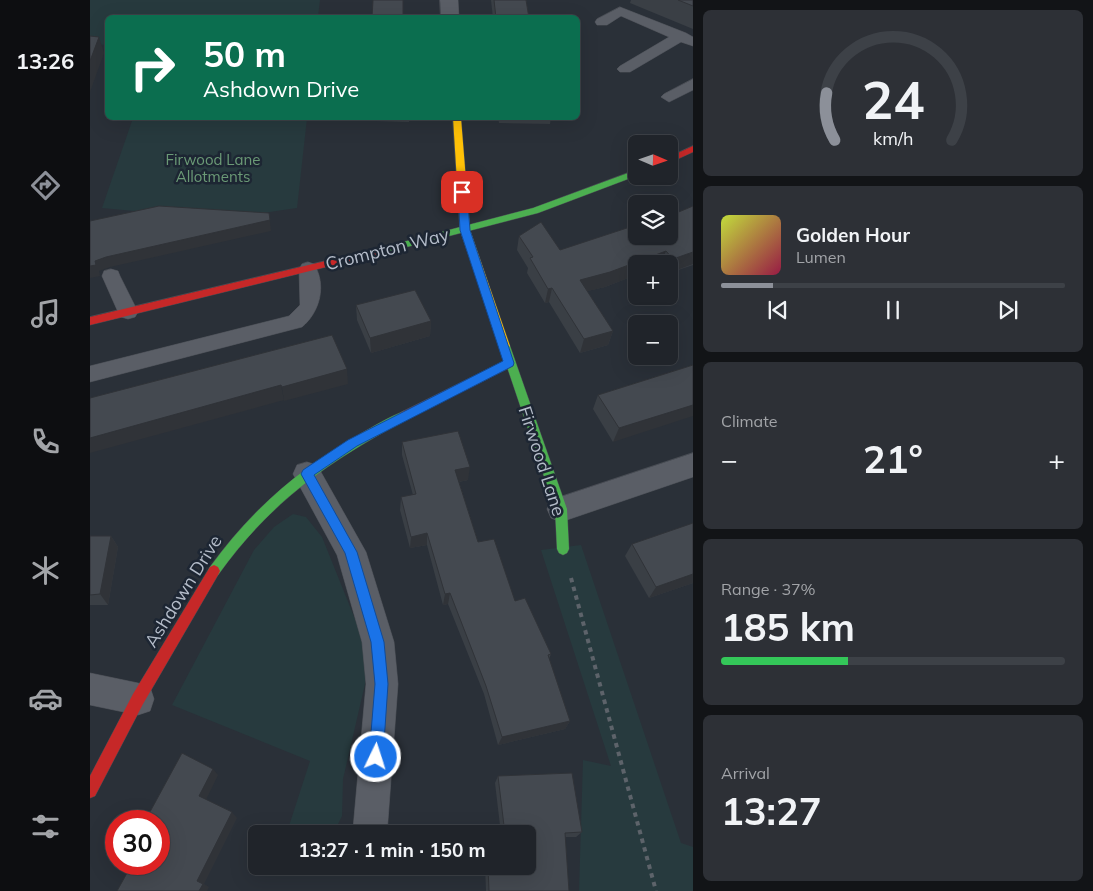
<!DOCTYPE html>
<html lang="en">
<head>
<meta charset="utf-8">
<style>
  :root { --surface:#20242a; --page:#2d3036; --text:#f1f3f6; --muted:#a2a4a8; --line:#3d4147; --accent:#8c9099 }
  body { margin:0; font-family:Mulish,sans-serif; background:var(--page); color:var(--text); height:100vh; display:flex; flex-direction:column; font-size:19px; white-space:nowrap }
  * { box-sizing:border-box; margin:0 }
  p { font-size:16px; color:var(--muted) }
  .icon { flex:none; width:28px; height:28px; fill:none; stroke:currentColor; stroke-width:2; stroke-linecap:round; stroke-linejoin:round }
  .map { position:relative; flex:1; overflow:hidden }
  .details { display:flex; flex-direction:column; gap:10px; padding:10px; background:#121417; width:400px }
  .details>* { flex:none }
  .top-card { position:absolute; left:15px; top:15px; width:475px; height:105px; border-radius:8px; box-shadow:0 5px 20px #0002,0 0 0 1px var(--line); background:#0b6e4f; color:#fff; overflow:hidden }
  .needle { width:32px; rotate:92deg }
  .buttons { position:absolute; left:538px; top:135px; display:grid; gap:10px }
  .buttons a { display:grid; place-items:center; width:50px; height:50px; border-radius:8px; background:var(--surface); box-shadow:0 5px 20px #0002,0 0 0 1px var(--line); font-size:25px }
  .speed { position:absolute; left:15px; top:810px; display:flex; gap:10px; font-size:25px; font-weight:700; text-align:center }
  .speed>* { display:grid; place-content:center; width:65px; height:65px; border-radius:50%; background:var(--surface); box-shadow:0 5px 20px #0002,0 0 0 1px var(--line); line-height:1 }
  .speed .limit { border:8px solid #d22; background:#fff; color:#111 }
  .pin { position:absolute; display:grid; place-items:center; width:42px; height:42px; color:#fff; margin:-21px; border-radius:10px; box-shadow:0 2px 8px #0006 }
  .me { position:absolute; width:55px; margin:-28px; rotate:4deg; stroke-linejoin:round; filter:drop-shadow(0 0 4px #0008) }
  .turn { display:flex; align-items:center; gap:18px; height:105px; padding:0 15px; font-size:22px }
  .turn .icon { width:65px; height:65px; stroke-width:2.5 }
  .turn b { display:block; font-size:35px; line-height:42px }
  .big { font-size:38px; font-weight:700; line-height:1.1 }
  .details .tile { flex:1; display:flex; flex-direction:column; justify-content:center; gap:8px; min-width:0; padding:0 18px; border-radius:8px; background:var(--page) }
  .details .dial { align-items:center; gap:0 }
  .dial svg { height:130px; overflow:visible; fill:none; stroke:var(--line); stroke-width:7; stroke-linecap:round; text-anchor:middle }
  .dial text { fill:var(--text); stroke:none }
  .song { display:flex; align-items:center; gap:15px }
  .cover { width:60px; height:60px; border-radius:8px; background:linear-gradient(135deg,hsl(70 70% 55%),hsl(340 70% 35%)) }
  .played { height:5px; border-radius:2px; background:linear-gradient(90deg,var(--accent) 15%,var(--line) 15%) }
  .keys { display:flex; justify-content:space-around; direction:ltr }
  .heat { display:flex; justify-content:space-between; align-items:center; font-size:28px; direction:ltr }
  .charge { height:8px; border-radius:4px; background:linear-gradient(90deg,#34c759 37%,var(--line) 0) }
  .trip { position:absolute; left:158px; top:825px; width:288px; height:50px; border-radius:8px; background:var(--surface); box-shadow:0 5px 20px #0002,0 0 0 1px var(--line); font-weight:700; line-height:50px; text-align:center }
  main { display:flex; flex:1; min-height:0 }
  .dock { display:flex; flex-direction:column; width:90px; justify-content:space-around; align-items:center; background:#0d0e11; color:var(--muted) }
  .dock .icon { width:35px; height:35px }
  .dock .on { color:var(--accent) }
  .dock b { font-size:22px; color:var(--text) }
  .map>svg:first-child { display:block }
</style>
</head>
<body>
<main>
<nav class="dock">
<b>13:26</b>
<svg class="icon on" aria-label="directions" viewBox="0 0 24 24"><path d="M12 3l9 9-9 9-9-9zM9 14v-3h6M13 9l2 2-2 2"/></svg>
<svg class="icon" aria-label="music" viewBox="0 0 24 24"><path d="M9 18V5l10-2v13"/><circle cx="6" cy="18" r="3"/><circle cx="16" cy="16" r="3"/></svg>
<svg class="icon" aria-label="phone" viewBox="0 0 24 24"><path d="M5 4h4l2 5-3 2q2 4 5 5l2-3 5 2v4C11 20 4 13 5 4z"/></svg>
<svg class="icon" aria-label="climate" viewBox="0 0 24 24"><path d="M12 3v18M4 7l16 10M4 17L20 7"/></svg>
<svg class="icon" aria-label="car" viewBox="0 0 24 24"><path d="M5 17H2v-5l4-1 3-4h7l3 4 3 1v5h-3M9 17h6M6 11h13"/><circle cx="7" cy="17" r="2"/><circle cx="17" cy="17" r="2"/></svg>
<svg class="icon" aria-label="filters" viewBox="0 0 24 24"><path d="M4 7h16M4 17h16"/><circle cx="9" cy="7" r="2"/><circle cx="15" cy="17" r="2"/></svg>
</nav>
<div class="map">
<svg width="603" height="891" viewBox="0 0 603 891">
  <rect width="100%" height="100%" fill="#2a3038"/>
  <!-- green -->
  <g fill="#273a3e">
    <path d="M0,0H230L228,17L18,18L17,45L0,44Z"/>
    <path d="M43,118H217L207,208L131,219L12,208Z"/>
    <path d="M203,514L216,517L232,537L275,644V684L253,779L252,816L243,834H222L199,826L220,761L82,705L164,550L184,527Z"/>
    <path d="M491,545L591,843L603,847V891H489L493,760L521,766L451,550Z"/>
  </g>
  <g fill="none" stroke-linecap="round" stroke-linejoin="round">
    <!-- lane casing -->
    <g stroke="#484c53" stroke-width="1">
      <g id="lane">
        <path d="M530,7L596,33L603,37V46L591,42L540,72H530L527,69L530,66L579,37L531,16L517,25H507L505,22L507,19Z"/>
        <path d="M603,79V90L579,102L571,97L574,94Z"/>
        <path d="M218,262L224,264C237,285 230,312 212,327L0,382V366L199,316L210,305L209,269L212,264Z"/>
        <path d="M21,269L28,271L30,276L48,312L45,317L38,319L31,317L28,312L12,276L14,271Z"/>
      </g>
    </g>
    <!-- street casing -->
    <g stroke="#484c53" stroke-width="1">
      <g id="street">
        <path d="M350,0H368L369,18H351Z"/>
        <path d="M603,453V477L471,522L461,518L457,509L461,500Z"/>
        <path d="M217,462L227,465L276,552L304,642L308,684L297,834H265L263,829L276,684L272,642L247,555L203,474L207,465Z"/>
        <path d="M0,673L48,683L60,687L64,699L60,711L48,715L0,705Z"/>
      </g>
    </g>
    <!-- fast casing -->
    <g stroke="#484c53" stroke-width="1">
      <g id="fast">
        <path d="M546,170V176L448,213L286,255L281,252L286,249L443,208Z"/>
        <path d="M415,342L420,346L477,509L479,549L477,553L473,555L469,553L467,549L465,509L410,346Z"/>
        <path d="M314,411L318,413L319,416L318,419C239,461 181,501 128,575L124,577L120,575L118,571L120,567C161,510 209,469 270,434C284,426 299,417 314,411Z"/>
      </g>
    </g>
    <!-- slow casing -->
    <g stroke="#484c53" stroke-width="1">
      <path id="slow" d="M363,118H371L380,230L420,346L415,350L410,346L370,230Z"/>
    </g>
    <!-- jam casing -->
    <g stroke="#484c53" stroke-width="1">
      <g id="jam">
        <path d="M603,146V152L579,163V157Z"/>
        <path d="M286,249L291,252L289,254L0,325V317Z"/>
        <path d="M419,359L424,363L423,366L318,419H310L309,416L310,413Z"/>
        <path d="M124,565L128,567L130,571L128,575L53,704L5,796L0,798V776L43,694L120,567Z"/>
      </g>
    </g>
    <!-- path -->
    <path stroke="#5d636a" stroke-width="4" stroke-dasharray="4.5 4.5" stroke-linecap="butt" d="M481,578L566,891"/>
    <!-- lane -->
    <use href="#lane" fill="#5a5e66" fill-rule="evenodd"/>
    <!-- street -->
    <use href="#street" fill="#5a5e66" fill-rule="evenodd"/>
    <!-- fast -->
    <use href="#fast" fill="#4caf50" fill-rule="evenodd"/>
    <!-- slow -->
    <use href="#slow" fill="#ffc107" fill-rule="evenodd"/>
    <!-- jam -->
    <use href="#jam" fill="#c62828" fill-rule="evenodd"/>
  </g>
  <!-- wall -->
  <g fill="#3a3f45">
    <path d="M401,0H436L439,18H403Z"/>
    <path d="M541,0H603V29L540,3Z"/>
    <path d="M285,118H319V122L285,121Z"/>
    <path d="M408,118H461L460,124L409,123Z"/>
    <path d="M603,206V265L579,273V264H546V275L515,287L497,291L523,331L518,345L490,353L459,302L455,303L437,273L438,268L427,250L429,236L470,250L546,236Z"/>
    <path d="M266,305L341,321L340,336L281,353L267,320Z"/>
    <path d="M603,365L523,442L503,409L508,395Z"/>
    <path d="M312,442L378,480L369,482L388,542L425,601L461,654L459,659L480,721L475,729L408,745L394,694L358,604L353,605L337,545L320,548L310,510L311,497L323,495L312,455Z"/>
    <path d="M0,536H21L28,547L18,605H0Z"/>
    <path d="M542,544L603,583L559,598L535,556Z"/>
    <path d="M408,776L492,832L486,837H475L479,891H396L395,866H436V834H411L405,783Z"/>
  </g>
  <!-- shaded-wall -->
  <g fill="#303338">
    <path d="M9,37L14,53L0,92V61Z"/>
    <path d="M179,213L181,231L20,267L9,271L10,276L0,278V266L5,261L16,257Z"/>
    <path d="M576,251L571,264H546V275L515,287L486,294L490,280Z"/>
    <path d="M603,252V264L579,273V270L583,259Z"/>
    <path d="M462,288L459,302L455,303L458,289Z"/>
    <path d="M341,321L340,336L281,353L280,338Z"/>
    <path d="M523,331L518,345L490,353L494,339Z"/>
    <path d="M257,369L258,384L194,401L192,387Z"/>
    <path d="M191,385L194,400L0,453V438Z"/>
    <path d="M603,405V416L523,442L529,428Z"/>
    <path d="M380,467L378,480L363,483L365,470Z"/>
    <path d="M337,533V545L320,548L321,537Z"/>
    <path d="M21,536L28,547L18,605L10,594Z"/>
    <path d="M603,574V583L559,598L566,587Z"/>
    <path d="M360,593L358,604L353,605L355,594Z"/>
    <path d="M480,721L475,729L408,745L412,737Z"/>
    <path d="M123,769L128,775L115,802L109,796Z"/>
    <path d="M142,812L147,818L114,884L119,887L117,891H109L107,881Z"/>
  </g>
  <!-- building -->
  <g fill="#444950" stroke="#303338">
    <path d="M283,0H313V18H282Z"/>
    <path d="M404,0H436L439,18H406Z"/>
    <path d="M588,0H603V6Z"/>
    <path d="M0,36L9,37L0,61Z"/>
    <path d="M69,206L179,213L180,220L16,257L5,261L6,265L0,266V221Z"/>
    <path d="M603,206V252L583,259L576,251L520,272L490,280L523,331L494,339L462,288L458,289L440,258L443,257L429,236L451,222L470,250L546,225V236H579V216Z"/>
    <path d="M325,290L341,321L280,338L266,305Z"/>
    <path d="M242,335L257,369L192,387L191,385L0,438V398Z"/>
    <path d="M603,365V405L529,428L508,395Z"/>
    <path d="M368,431L380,467L365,470L388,542L404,539L425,601L435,598L461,654L458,655L480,721L412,737L396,686L360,593L355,594L337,533L321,537L311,497L326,494L312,442Z"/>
    <path d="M603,523V574L566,587L542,544Z"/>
    <path d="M0,536H21L10,594L0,595Z"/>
    <path d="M92,753L123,769L109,796L142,812L107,881L113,884L109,891H27L42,864H69V821H55Z"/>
    <path d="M482,773L492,832L475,833L479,891H399L398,866H436V834H415L408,776Z"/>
  </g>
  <!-- route -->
  <path fill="#1a73e8" stroke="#114b97" d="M372,189L377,192L380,230L424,363L423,366L267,446L224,475L267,552L294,642L298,684L293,757L291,762L286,764L281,762L279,757L285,684L281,642L255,553L211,474L213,470L258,440L413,361L370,230L368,192Z"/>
  <g text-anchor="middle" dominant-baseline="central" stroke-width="5" stroke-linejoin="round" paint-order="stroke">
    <!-- far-park labels -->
    <g font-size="15" fill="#6b9a76" stroke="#1d2633">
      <text x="123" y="159">Firwood Lane<tspan x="123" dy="17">Allotments</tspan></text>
    </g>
    <!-- street labels -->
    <g font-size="18" fill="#b4bcc9" stroke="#1d2633">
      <text transform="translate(297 249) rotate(-14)">Crompton Way</text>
      <text transform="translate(452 461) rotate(72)">Firwood Lane</text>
      <text transform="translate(93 591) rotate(-58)">Ashdown Drive</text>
    </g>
  </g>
</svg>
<div class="buttons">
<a><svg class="needle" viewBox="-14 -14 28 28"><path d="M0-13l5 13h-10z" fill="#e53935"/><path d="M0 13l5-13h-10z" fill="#a2a4a8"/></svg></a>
<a><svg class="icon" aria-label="layers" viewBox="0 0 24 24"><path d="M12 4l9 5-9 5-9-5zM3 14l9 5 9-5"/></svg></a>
<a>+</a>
<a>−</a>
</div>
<div class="speed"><div class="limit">30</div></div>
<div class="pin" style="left:372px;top:192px;background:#d93025"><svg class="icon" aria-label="arrive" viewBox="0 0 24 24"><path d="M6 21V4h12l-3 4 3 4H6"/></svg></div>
<svg class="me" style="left:286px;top:757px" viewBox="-20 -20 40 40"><circle r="17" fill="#1a73e8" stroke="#fff" stroke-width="3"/><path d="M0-11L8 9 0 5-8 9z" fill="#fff"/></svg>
<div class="trip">13:27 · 1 min · 150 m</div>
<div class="top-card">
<div class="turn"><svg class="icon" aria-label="right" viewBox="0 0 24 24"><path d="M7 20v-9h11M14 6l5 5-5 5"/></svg><div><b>50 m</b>Ashdown Drive</div></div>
</div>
</div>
<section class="details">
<div class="tile dial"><svg viewBox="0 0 100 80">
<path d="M14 69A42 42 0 1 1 86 69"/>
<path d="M14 69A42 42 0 0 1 9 40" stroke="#8c9099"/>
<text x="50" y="56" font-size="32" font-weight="700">24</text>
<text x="50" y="72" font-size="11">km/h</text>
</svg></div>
<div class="tile">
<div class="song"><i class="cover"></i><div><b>Golden Hour</b><p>Lumen</p></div></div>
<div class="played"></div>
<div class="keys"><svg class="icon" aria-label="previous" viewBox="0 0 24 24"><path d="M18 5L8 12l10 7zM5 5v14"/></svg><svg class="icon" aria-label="pause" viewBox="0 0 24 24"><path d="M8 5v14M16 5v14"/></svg><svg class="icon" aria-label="next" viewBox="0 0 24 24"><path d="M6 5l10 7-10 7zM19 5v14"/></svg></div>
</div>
<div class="tile"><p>Climate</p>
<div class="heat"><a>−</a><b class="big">21°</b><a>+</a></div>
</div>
<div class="tile"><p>Range · 37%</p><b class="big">185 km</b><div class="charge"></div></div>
<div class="tile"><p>Arrival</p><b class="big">13:27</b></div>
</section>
</main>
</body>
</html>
